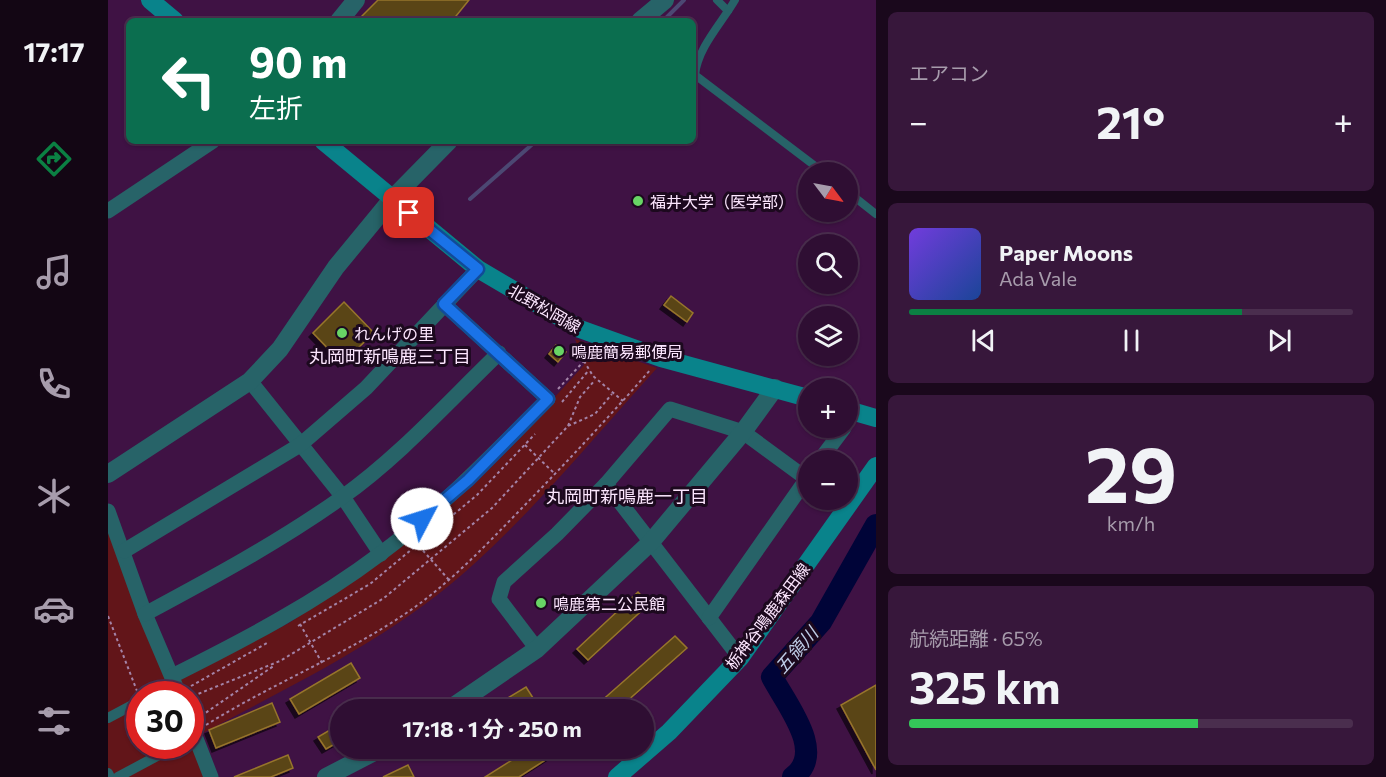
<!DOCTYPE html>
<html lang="ja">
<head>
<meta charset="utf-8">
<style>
  :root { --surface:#2f0e33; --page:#37173b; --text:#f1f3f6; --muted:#a79cac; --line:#4a2e4e; --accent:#0b8043 }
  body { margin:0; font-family:Commissioner,"Noto Sans JP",sans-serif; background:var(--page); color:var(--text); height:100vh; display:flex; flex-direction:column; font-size:22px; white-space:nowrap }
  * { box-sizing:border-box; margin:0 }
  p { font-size:20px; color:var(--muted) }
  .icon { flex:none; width:33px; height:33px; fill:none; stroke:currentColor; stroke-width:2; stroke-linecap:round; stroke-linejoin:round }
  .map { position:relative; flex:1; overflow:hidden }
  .sheet { display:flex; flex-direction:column; gap:12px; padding:12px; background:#1a081c; width:510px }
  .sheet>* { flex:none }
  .hud { position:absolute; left:18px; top:18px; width:570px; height:126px; border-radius:9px; box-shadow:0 2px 4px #0004,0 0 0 2px var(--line); background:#0b6e4f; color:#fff; overflow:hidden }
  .needle { width:39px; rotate:122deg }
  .controls { position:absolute; left:690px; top:162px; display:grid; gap:12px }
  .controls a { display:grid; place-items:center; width:60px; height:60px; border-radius:50%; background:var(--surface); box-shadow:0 2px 4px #0004,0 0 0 2px var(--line); font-size:30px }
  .speed { position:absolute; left:18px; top:681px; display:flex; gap:12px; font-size:30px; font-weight:700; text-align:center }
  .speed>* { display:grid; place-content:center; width:78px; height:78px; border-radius:50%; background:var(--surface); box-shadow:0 2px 4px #0004,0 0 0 2px var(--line); line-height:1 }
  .speed .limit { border:9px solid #d22; background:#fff; color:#111 }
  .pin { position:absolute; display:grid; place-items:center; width:51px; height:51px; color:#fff; margin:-26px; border-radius:12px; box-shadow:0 3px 9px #0006 }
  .me { position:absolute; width:66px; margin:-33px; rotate:50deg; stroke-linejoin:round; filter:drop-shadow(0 0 4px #0008) }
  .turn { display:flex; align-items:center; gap:21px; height:126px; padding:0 24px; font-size:27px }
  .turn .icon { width:78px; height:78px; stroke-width:2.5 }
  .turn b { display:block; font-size:42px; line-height:51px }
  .big { font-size:45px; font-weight:700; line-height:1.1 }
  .sheet .widget { flex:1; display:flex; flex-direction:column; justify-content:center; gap:9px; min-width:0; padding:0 21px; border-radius:9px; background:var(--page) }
  .sheet .dial { align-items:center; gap:0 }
  .dial b { font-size:78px; line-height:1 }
  .song { display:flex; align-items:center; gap:18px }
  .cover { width:72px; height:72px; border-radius:9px; background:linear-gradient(135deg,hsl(260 70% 55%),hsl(220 70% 35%)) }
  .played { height:6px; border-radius:3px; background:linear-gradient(90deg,var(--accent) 75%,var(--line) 75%) }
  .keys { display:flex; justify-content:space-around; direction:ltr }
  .heat { display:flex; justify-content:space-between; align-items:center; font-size:33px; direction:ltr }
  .charge { height:9px; border-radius:4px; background:linear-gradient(90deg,#34c759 65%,var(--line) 0) }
  .trip { position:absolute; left:222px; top:699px; width:324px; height:60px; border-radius:30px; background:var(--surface); box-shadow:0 2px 4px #0004,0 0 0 2px var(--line); font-weight:700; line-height:60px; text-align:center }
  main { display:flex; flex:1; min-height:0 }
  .tabs { display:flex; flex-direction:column; width:108px; justify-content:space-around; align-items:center; background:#130614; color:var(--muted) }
  .tabs .icon { width:42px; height:42px }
  .tabs .on { color:var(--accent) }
  .tabs b { font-size:27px; color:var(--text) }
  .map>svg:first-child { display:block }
</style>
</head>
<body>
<main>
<nav class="tabs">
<b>17:17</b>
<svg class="icon on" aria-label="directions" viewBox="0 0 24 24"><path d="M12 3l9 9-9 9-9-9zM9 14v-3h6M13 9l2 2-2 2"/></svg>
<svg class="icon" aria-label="music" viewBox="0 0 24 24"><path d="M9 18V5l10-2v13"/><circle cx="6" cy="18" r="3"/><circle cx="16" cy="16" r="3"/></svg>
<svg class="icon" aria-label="phone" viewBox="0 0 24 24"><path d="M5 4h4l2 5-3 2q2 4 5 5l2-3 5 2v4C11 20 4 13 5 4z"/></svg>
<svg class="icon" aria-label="climate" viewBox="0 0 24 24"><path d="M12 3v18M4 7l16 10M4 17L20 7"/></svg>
<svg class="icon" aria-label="car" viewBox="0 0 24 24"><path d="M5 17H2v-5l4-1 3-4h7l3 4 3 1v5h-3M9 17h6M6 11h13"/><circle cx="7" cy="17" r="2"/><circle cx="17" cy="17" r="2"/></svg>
<svg class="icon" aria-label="filters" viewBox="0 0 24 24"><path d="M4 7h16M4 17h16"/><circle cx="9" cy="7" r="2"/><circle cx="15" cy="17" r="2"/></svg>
</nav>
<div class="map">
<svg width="768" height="777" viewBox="0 0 768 777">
  <defs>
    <filter id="shadow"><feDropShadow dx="-4" dy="4" stdDeviation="0" flood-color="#0009"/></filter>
  </defs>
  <rect width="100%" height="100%" fill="#3f1244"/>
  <!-- green -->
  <path fill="#621519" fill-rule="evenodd" d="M467,339L549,368C489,434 432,504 366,564C285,639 179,687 84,739L97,777H0V525L64,684L181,623L258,572L403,445L476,365ZM32,694H82V746H32Z"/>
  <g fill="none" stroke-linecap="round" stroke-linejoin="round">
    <!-- stream -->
    <g stroke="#4c4873" stroke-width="4">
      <path d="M555,21L576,0"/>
      <path d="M362,199L428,141"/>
    </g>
    <!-- river -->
    <path stroke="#000438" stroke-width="22" d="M685,777C719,753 678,704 664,677L713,622L768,525"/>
  </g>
  <!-- building -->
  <g fill="#5a4519" stroke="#97752b" stroke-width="1.5" filter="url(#shadow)">
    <path d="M270,0H361L344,21H249Z"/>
    <path d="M563,296L585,313L579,322L556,305Z"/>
    <path d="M236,302L266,333L234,363L205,333Z"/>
    <path d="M448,345L458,352L450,362L441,354Z"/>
    <path d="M530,592L541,604L480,660L469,649Z"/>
    <path d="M567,636L579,648L509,710H497L491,703Z"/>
    <path d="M243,663L252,678L191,714L182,699Z"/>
    <path d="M768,685V770L733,705Z"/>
    <path d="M418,687L427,701L413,710H380Z"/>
    <path d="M164,703L172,722L108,748L101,730Z"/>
    <path d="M232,724V741L218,749L210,737Z"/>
    <path d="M423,748H456L411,777H377Z"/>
    <path d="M180,755L185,768L163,777H126Z"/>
    <path d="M300,765L306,777H275Z"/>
  </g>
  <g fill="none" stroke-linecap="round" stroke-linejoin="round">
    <!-- path -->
    <g stroke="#a484a8" stroke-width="2" stroke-dasharray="3 3" stroke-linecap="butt">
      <path d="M476,361L485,376L515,401"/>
      <path d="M450,389L476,361L474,345"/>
      <path d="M454,402L481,370"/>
      <path d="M460,426L472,397L487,380"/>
      <path d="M417,445L447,474"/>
      <path d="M311,546L341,580"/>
      <path d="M0,616L29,691"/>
      <path d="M192,624L214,663"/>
      <path d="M190,626L262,584L369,495L427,434"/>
      <path d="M83,686L159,643"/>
      <path d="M85,696L172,661L276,598L384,508L460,426L487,414L504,394"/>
      <path d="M93,716L167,665"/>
      <path d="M98,725C166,682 241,654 307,607C347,578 379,544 413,509C458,463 501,417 543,369"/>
    </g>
    <!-- service -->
    <g stroke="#276368" stroke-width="8">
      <path d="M609,0L620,11"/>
      <path d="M627,0C613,24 590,47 587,75L715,172"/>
      <path d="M740,192L768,214"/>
    </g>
    <!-- pedestrian -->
    <g stroke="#276368" stroke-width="10">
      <path d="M0,718L32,701"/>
      <path d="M0,773L2,777"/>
      <path d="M10,777L64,748L63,746"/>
    </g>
    <!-- minor -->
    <g stroke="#276368" stroke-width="15">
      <path d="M0,211L105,141"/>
      <path d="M142,381L235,497L273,554"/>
      <path d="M712,460L736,428"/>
      <path d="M498,484L632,658"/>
      <path d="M0,511L37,614L71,694"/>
      <path d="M16,551L192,445L258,388L370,269"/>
      <path d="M37,614C104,578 171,542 233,498C291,457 340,402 391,353"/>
      <path d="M601,618L700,477"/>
      <path d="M429,649L391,599L396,582L449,534L498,484L562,409L635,432L699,479"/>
      <path d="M64,676C136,640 207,603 272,554C333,509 386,453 440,399L336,304"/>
      <path d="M82,723L103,777"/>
    </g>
    <!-- tertiary -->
    <g stroke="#276368" stroke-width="18">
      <path d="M231,21L248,0"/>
      <path d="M532,21L557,0"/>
      <path d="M0,474L142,381L172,349L228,267L284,199L341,141"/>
      <path d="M340,710L429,649L543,542L635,432L667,388"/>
      <path d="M218,777L274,748"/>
    </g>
    <!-- secondary -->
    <g stroke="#09838b" stroke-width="18">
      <path d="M42,0L67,21"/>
      <path d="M215,141L370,269L472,329L553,358L700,398"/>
      <path d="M740,410L768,418"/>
      <path d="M509,777L561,732L632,658L768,466"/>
    </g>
  </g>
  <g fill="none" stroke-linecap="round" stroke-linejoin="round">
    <!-- route casing -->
    <g stroke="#114b97" stroke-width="15">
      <path id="route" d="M301,213L370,269L336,304L440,399L360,480L314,519"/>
    </g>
    <!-- route -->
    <use href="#route" stroke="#1a73e8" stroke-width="10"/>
  </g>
  <!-- markers -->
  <g fill="#68d465" stroke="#1c091e" stroke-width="2">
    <circle cx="530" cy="201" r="6"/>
    <circle cx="234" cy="333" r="6"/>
    <circle cx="451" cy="351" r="6"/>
    <circle cx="433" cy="603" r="6"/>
  </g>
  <g text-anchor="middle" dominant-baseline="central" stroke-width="6" stroke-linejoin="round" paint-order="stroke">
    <!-- poi labels -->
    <g font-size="16" fill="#fce6fe" stroke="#1c091e" text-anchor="start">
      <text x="542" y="201">福井大学（医学部）</text>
      <text x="246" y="333">れんげの里</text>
      <text x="463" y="351">鳴鹿簡易郵便局</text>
      <text x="445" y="603">鳴鹿第二公民館</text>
    </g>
    <!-- street labels -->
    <g font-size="16" fill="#fce6fe" stroke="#1c091e">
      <text transform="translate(437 308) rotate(30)">北野松岡線</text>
      <text transform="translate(659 616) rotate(-53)">栃神谷鳴鹿森田線</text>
    </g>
    <!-- neighbourhood labels -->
    <g font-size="18" fill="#fce6fe" stroke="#1c091e">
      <text x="282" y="356">丸岡町新鳴鹿三丁目</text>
      <text x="519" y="496">丸岡町新鳴鹿一丁目</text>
    </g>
    <!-- water labels -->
    <g font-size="18" font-style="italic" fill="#becce6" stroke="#1c091e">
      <text transform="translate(688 650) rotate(-49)">五領川</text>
    </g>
  </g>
</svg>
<div class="controls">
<a><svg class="needle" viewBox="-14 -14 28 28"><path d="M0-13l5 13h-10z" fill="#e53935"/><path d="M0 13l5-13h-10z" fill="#a79cac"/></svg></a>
<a><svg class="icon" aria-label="search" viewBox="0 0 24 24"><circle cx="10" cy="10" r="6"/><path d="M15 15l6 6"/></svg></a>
<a><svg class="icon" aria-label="layers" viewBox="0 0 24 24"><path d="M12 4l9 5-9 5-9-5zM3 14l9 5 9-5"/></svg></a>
<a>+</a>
<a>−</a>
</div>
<div class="speed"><div class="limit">30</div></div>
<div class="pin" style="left:301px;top:213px;background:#d93025"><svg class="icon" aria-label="arrive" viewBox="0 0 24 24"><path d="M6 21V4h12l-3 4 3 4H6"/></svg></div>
<svg class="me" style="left:314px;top:519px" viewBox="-20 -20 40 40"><circle r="19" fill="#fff"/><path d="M0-13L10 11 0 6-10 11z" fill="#1a73e8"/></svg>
<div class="trip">17:18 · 1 分 · 250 m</div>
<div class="hud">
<div class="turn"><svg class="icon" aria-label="left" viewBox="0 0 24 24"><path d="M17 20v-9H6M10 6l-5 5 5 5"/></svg><div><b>90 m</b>左折</div></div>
</div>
</div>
<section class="sheet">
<div class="widget"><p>エアコン</p>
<div class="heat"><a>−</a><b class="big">21°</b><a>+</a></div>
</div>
<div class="widget">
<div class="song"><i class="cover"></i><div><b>Paper Moons</b><p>Ada Vale</p></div></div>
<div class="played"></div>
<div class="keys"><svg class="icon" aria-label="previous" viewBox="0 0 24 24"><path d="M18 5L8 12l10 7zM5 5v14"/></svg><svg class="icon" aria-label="pause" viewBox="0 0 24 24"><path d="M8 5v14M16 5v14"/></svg><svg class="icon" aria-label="next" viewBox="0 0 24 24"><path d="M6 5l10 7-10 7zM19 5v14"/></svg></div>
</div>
<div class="widget dial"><b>29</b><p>km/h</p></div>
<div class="widget"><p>航続距離 · 65%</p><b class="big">325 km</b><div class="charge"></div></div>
</section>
</main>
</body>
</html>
